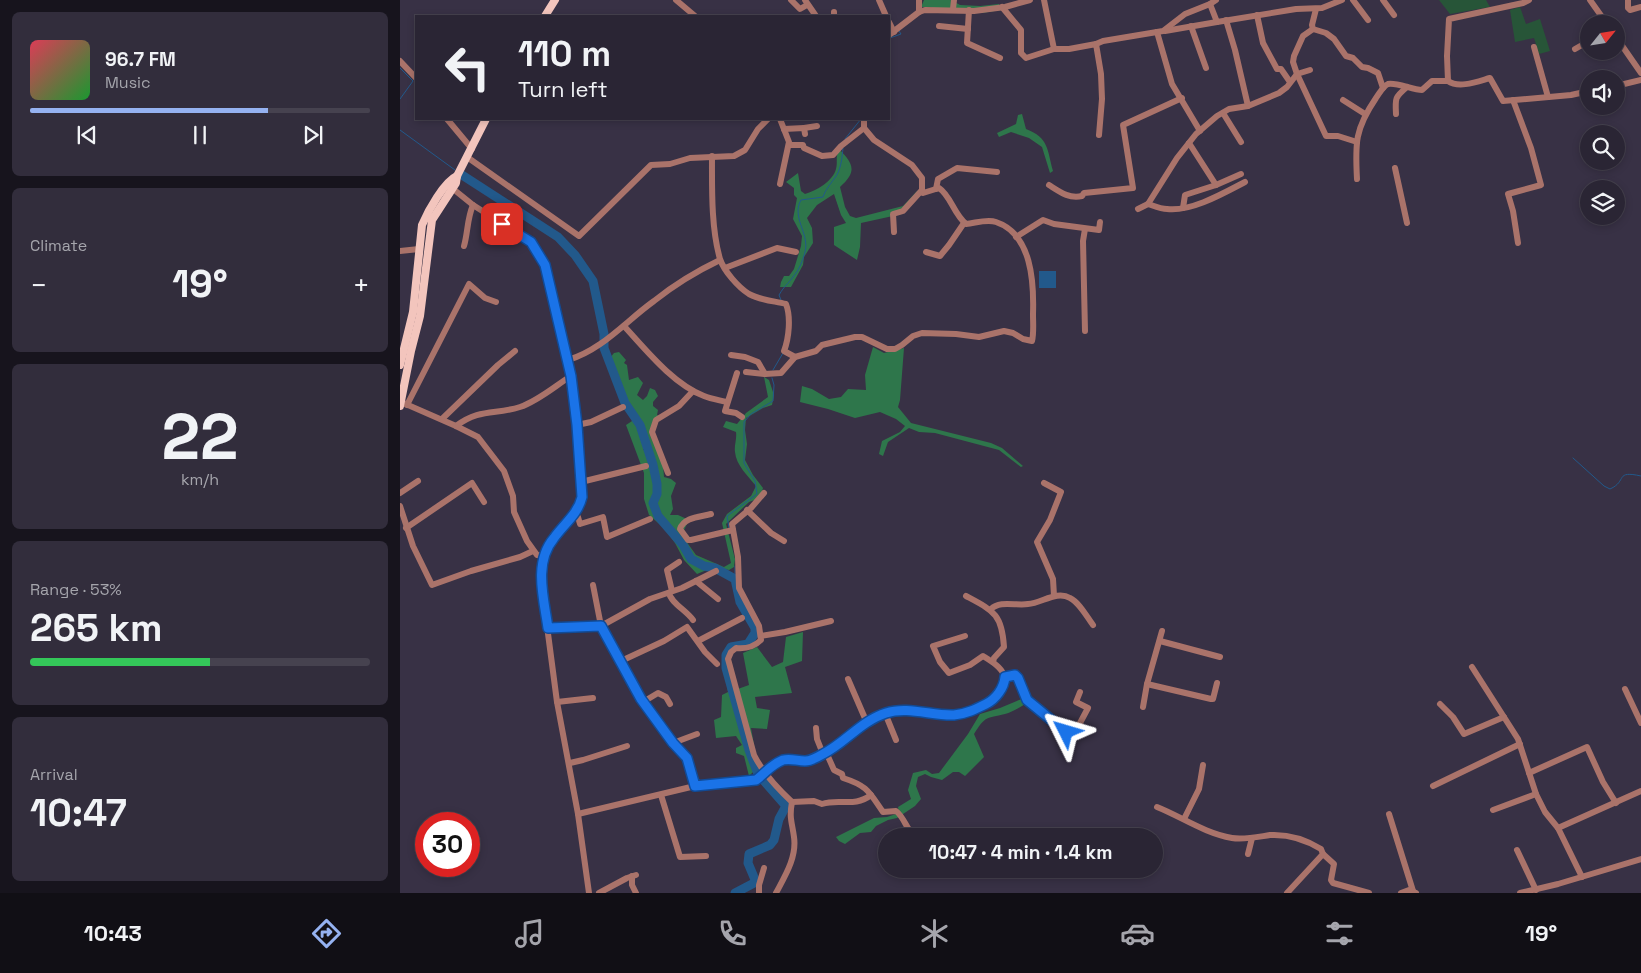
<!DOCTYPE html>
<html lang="en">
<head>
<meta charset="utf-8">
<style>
  :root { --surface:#2a2534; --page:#322d3c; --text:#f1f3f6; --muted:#a5a5ac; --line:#46424f; --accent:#95b2f1 }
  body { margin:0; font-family:"Space Grotesk",sans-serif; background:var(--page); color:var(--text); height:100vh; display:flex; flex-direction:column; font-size:19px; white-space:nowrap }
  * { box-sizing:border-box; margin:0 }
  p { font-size:16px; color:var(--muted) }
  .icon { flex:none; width:28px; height:28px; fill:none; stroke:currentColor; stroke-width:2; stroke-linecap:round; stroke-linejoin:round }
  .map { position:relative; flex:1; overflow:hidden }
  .panel { display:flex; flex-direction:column; gap:12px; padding:12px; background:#17141d; width:400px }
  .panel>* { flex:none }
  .guide { position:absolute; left:15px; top:15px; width:475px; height:105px; border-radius:0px; box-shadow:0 2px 8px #0003,0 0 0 1px var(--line); background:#2a2534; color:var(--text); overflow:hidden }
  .needle { width:32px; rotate:60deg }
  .fabs { position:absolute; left:1180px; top:15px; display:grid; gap:10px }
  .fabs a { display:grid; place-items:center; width:45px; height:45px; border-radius:50%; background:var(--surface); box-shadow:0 2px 8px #0003,0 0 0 1px var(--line); font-size:25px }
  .speed { position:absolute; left:15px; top:812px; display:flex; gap:10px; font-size:25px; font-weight:700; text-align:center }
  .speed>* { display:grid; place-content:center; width:65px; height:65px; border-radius:50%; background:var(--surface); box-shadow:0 2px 8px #0003,0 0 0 1px var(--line); line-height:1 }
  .speed .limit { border:8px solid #d22; background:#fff; color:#111 }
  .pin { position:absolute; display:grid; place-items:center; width:42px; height:42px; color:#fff; margin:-21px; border-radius:10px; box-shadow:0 2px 8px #0006 }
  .me { position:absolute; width:55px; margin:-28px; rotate:310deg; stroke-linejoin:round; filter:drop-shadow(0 0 4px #0008) }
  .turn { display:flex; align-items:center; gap:18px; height:105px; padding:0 20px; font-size:22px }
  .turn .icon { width:65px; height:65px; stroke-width:2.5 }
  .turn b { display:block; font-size:35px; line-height:42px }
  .big { font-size:38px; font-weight:700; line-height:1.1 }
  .panel .card { flex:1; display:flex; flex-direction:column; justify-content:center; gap:8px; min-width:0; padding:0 18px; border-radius:8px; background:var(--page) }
  .panel .dial { align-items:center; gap:0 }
  .dial b { font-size:65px; line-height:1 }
  .song { display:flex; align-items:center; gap:15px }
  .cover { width:60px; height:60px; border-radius:8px; background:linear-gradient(135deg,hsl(350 70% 55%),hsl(130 70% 35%)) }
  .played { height:5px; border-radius:2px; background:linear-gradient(90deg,var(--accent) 70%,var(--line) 70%) }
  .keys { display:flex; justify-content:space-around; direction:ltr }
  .heat { display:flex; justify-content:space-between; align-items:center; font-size:28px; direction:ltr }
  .charge { height:8px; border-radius:4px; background:linear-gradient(90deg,#34c759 53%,var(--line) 0) }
  .trip { position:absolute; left:478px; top:828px; width:285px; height:50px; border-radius:25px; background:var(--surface); box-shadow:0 2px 8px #0003,0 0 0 1px var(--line); font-weight:700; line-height:50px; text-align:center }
  .menu { display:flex; height:80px; justify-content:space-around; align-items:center; background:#110f15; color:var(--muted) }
  .menu .icon { width:35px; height:35px }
  .menu .current { color:var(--accent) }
  .menu b { font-size:22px; color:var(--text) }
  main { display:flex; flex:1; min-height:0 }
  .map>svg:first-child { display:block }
</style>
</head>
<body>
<main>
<section class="panel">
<div class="card">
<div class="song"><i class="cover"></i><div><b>96.7 FM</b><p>Music</p></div></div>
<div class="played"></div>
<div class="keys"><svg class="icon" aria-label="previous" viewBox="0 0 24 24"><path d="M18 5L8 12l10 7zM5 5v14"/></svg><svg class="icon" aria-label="pause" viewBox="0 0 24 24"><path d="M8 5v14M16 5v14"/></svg><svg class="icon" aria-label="next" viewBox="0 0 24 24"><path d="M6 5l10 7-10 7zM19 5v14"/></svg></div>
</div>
<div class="card"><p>Climate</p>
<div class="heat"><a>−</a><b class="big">19°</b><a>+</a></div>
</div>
<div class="card dial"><b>22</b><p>km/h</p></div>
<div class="card"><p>Range · 53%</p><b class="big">265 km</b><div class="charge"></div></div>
<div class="card"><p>Arrival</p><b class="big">10:47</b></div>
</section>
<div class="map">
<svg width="1241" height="893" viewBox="0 0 1241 893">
  <rect width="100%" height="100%" fill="#383145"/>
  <!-- green -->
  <g fill="#275538">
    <path d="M1039,0H1086L1090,7L1050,14Z"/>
    <path d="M1120,7L1126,24L1140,19L1150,51L1139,54L1134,38L1115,42L1110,10Z"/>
  </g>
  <!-- forest -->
  <g fill="#2e764b">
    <path d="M524,0H551L560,5L580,6L599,4L601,10L582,13L538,12L531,7H521Z"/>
    <path d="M622,114L626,129C649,138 647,149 653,171L650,173L642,147L629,138L611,132L599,137L597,133L616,124L618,115Z"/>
    <path d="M439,149C454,164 457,172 440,187L445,207L450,216L456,218L503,206L518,190L502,214L461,223L460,247L457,260L434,245V227L446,223L441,215L434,194L417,205L407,218L412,228L413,243L404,257L403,265L391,287H380L381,282L384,276H389L394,269L401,246L402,236L393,219L397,198L394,195V188L386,182L398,173L401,191L405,194C416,191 433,181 436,169C438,161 435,158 439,149Z"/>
    <path d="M473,347L484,353L504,348L500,400L498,407L511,423L591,443L602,448L623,466L621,467L599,450L535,433L519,432L509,428L488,442L483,456L479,454L482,441L500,432L505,426L496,419L480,412L455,418L428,409L400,402L402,386L412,389L429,399L441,397L448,389L466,390L465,375Z"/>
    <path d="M219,352L226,360L224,363L227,365L229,380L238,377L243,383L237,395L243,400L247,396L250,388L255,390L258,396L253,402V406L258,410L257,415L260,416L252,431L263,465L264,477L271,479L276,483L271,496L273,509L270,515H278L289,520L284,530L286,535L289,536L290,542L286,541L296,555L324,567L331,563L322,523L327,514L351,496L356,486C348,476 336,465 335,452C334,446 337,439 336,432L323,427L326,421L337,424L346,413L368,397L364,377L369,380L374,395L372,405L363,408L346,418L345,430L347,444L345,460L353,475L363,488L360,498L349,502L326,524L335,559L334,567L329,570L314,567L297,574L284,560L275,543L264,528L249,515L244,499V473L226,425L235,419L243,434V449L252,462L250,468L259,489L253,495L261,489L254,474L258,471L255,466L240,423L222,391L217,374L212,368L209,359L214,353Z"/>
    <path d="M403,632L402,661L385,667L392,693L355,697L357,708L370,710L367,729L351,728L358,767L349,776L344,756L336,753V748L342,745L336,736L316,738L314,720L321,717L322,695L328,692L325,675L332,677L335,690L349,685L343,653L357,647L372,667L383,662L386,637Z"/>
    <path d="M624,698L627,703C620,707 613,712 605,714C586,719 586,715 574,734L584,757L565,776L559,772H553L542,780L531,777L525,774L518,777L516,786L521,799L515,806L497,818L488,820L476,826L471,832L460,833L445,844L439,841L436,837L474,818L487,817L499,813L498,807L511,799L508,790L513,773L526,770L532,774L539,773L568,734L580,714L600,708Z"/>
  </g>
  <!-- water -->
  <rect fill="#22598b" x="639" y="271" width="17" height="17"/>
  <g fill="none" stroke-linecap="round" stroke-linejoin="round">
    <!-- stream -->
    <g stroke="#22598b" stroke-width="1">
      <path d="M490,38L501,34L499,31"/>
      <path d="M0,68L13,81L0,99"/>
      <path d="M0,130L55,170"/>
      <path d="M445,139L461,119"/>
      <path d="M381,300L379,295C385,285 387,285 393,277C399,270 403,260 405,252C410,234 391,217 401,200L423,197C426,189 429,186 434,179C441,171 442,158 443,148"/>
      <path d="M373,370L383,353"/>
      <path d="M1173,458L1204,486L1210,489C1228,481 1214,470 1241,476"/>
      <path d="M329,528L327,516L357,494L355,481L344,463V422L351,414L373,401L374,385L372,378"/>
      <path d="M335,579V566"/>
    </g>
    <!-- river -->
    <path stroke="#22598b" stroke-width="9" d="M62,175L158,237L175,255L193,281L204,334V348L225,403L240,425L253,465L257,484V494L253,503L258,516L283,545L291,559L304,566L315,568L335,579L340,602L355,628V633L348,644L331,647L326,655V668L349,750L358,774L386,806L379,819L374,840L370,845L349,854L348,863L356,882L335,893"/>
    <!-- minor -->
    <g stroke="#aa736a" stroke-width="6">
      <path d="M276,0L295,16"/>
      <path d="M391,0L400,9L407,5"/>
      <path d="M405,0L416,16"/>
      <path d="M479,0L486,16"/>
      <path d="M519,0V12"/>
      <path d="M644,0L654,49H669L696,44L701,74L702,99L699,135"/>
      <path d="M953,0L968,20"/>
      <path d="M983,0L994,15"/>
      <path d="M1129,0L1123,3L1049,19L1047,56L1048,81C1059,89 1079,81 1090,78L1103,101L1171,95L1189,91"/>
      <path d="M1190,0L1207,24"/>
      <path d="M1228,0V8L1230,10L1241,7"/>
      <path d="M602,7L621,30V53L626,58L654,49"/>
      <path d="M553,9L554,0"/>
      <path d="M916,9L912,25L913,29L926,33L934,39L946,56L953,58L962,67L968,68L978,73L983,88"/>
      <path d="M569,10L567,43L600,58"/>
      <path d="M857,15L863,43L877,69H881L890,82"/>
      <path d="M434,16V12"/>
      <path d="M826,20L835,50L848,106"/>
      <path d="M489,22L494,32"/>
      <path d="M817,22L896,9L922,8L942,0"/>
      <path d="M539,26L568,29"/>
      <path d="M791,26L806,68"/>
      <path d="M913,29L903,36L894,56L893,62L897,74L926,136H938L957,142"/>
      <path d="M765,31L817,22L810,4"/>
      <path d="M757,32L772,84L800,131"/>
      <path d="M489,35L519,12L525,10L574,11L605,7L630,0"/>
      <path d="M1216,37L1241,73"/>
      <path d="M696,44L703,41L763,31L785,14L810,4L816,0"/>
      <path d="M1134,47L1148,97"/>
      <path d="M1175,49L1189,41"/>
      <path d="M0,61L16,78"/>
      <path d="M1216,86L1241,80"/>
      <path d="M943,100L965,114"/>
      <path d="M1113,100L1131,148L1141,185L1108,194L1113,211L1118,243"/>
      <path d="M823,113L841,142"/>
      <path d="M996,114C995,98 995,97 1007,87"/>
      <path d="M47,119L72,149"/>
      <path d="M404,128L417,126"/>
      <path d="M384,129L404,128L405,134"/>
      <path d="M789,143L816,185"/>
      <path d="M389,145H403L404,148L422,156L433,155L441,146L464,128"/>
      <path d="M312,156C312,188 311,228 320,259C324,271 338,287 349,294C360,300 374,301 386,304C391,317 389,338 384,351L395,357"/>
      <path d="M67,157L179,236L251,165L270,164L290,158L334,156L345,150L358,129L368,119"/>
      <path d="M995,168L1007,223"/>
      <path d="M957,179C955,143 955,129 976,98C979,94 983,86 988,84C996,82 1013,90 1022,90L1032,81H1048"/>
      <path d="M380,184L389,142L380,119"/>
      <path d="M649,185C660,192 669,199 682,196L684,193L733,188L723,125L782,98"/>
      <path d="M52,188L73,205L131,242L145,265L171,376L177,425L182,497C176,520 149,532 143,556C141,566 142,578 142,588L157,702L178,814L189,893"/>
      <path d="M536,189L538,179L557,168L597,172"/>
      <path d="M748,204L777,158L796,134L817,116L829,109L848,106L879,93L887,87L897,74L910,70"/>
      <path d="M783,208L785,195L816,185L841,174"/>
      <path d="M738,209L748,204C754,206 761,209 767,209C791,212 824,193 845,182"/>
      <path d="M685,229L683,241L685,331"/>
      <path d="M494,232L493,214L503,211L522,190"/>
      <path d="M616,237L643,220L654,224L699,230L700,222"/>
      <path d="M64,246C68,232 67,219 73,205"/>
      <path d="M0,251L19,249"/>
      <path d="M526,252L540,256L549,245L564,223"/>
      <path d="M325,268L377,248L396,252"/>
      <path d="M224,326C246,350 273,384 304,396C311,399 319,400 327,402"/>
      <path d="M331,355L345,357L358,362L365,374"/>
      <path d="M168,360C202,350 226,321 254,301C274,285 297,271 320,260"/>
      <path d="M346,372L365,374L381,373L395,357L416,351L422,345L455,337H462L487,349H495L502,345L513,336L522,333L556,334L579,337L604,331L613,333L623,339L632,341C634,333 633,323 633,314C634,283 632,234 596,222C587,219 576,223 566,224C553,213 551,196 539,188L523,193L522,190V178L512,165L474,140L464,128V119"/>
      <path d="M337,373L325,411L336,413L342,417"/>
      <path d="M1,402L56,426L78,437L104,471L113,496L114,512L127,541L137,555L143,556"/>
      <path d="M7,405L69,284L85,298L96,302"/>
      <path d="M42,419L98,365L115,351"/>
      <path d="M177,425L191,422L223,407"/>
      <path d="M56,426C80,408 95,415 120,407C138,401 155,386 171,376"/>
      <path d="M268,473L252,432L256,420L279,406L293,391"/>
      <path d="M181,482L246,466"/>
      <path d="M644,483L661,492L650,520L637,542L653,579L654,596"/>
      <path d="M0,493L18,481"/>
      <path d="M364,493L351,508L332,524L338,557L339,588L359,626L361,640C354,647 346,649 336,648L331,652L328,659L354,755C363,773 376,787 392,802L414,801L422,804C440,798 454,808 471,795"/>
      <path d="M0,506L13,546L32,585L71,571L120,557L133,551"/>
      <path d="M347,510L371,533L384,541"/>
      <path d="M175,514L178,517L180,524L203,517L207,537L250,519"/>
      <path d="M311,514C300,517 284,517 280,529L288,540H291L333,530"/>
      <path d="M6,528L72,483L84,502"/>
      <path d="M296,581L318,599"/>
      <path d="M272,591L267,570L279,562"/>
      <path d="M269,593C271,603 287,611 293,620"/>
      <path d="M566,596C594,611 602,614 604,647L594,658L593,662"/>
      <path d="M591,609C600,600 616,606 628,604C642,603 657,590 670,598C679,602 687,617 693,625"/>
      <path d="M148,628L201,626L250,599L282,588L316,571"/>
      <path d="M361,636L385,632L431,621"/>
      <path d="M298,641L342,618"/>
      <path d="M760,641L820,657"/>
      <path d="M221,661L264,641L287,627L305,652L317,664"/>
      <path d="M1072,667L1118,739L1136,794L1145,812L1158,828L1182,877"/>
      <path d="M605,677L615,675L618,678L627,700L672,738L688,708L676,702L680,692"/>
      <path d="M448,679L467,723"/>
      <path d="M747,684L811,699H813L817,683"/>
      <path d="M1225,689L1241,723"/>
      <path d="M157,702L193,698"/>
      <path d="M243,702L258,693L266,697L270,704"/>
      <path d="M1040,704L1053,717L1064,734L1104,717"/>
      <path d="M743,707L747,684L762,631"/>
      <path d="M485,713L496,740"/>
      <path d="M416,728L417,739L423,754"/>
      <path d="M273,743L297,734"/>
      <path d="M426,752L434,770L442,774L443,778C468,786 469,792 483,812L496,811C505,818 506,830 515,836"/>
      <path d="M170,763L183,760L227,746"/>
      <path d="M1129,773L1187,747L1203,782L1216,803"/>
      <path d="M295,786L356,780C366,773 373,762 386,759C393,758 399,761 405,761C410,761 418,757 423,754C445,743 461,721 486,713C508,706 532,715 554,715C566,715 576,709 586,704C594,700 602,691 604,681C607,670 591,661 583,656L570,665L549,673L540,662L533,646L565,636"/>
      <path d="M1033,786L1120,744"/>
      <path d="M261,795L280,857L306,856"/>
      <path d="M757,807C782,817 804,833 832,838C844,840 857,837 870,835C889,834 905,839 921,849L923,854L887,893"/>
      <path d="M1093,810L1136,794"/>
      <path d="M178,814L295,786L287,758L273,743L241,699L201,626L193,585"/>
      <path d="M989,814L1013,891"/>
      <path d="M784,819L799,789L803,765"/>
      <path d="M1158,828L1241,791"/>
      <path d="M1117,850L1136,890"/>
      <path d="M848,854L852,838"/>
      <path d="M923,854L934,864L931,880L933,883L969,893"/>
      <path d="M232,876V885L236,893"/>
      <path d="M199,893L227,878L236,875"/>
      <path d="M359,893V885L364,868"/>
      <path d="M376,893C385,876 397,857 394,837C392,822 389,818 392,802"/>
      <path d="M1001,893L1009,890L1016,893"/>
      <path d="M1120,893L1158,884L1241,859"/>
    </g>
    <!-- major -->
    <g stroke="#f3c5bd" stroke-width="8">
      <path d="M145,16L155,0"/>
      <path d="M0,365L13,312L22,225C28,211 44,182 57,176"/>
      <path d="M0,406L11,351L20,316L32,220L56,183L57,176L86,119"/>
    </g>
  </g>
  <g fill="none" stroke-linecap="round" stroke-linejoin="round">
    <!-- route casing -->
    <g stroke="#114b97" stroke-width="12">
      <path id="route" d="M102,224L131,242L145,265L171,376L177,425L182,497C178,514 164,524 154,538C133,563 144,599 148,628L201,626L241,699L273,743L287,758L295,786L356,780C366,773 370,765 383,760C391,758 397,761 405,761C411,761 418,757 423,754C445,743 461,721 486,713C508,706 532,716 554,715C566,714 576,709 586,704C596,699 604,688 605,677L615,675L618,678L627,700L666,732"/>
    </g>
    <!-- route -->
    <use href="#route" stroke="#1a73e8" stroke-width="9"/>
  </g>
</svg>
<div class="fabs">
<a><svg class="needle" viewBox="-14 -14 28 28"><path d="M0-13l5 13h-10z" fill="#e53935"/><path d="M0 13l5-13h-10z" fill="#a5a5ac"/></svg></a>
<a><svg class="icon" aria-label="sound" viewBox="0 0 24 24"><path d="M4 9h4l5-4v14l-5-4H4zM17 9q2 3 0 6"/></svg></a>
<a><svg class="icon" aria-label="search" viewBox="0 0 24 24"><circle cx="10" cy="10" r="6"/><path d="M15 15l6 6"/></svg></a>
<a><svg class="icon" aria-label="layers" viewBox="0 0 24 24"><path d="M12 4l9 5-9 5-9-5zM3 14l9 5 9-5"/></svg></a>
</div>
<div class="speed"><div class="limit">30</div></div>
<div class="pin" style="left:102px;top:224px;background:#d93025"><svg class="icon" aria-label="arrive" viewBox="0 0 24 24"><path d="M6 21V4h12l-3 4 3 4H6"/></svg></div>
<svg class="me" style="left:666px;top:732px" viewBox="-20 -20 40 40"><path d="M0-17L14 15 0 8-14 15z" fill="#1a73e8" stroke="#fff" stroke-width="4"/></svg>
<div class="trip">10:47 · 4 min · 1.4 km</div>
<div class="guide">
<div class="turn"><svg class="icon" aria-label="left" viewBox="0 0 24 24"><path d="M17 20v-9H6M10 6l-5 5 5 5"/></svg><div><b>110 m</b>Turn left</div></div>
</div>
</div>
</main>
<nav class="menu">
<b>10:43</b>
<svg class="icon current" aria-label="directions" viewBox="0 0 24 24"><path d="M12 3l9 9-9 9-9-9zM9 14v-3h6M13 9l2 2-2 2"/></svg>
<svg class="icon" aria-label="music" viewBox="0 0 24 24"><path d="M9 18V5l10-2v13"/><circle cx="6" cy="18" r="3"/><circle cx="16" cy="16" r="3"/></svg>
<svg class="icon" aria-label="phone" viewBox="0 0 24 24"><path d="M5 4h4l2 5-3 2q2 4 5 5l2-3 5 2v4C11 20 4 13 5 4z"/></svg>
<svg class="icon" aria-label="climate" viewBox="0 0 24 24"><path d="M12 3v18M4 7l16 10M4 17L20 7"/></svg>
<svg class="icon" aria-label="car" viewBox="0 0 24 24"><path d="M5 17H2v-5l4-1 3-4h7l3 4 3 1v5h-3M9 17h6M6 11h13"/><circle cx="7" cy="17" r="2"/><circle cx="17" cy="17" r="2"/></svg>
<svg class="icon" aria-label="filters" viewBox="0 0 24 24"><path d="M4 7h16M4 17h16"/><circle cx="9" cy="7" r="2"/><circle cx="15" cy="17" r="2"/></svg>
<b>19°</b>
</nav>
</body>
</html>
